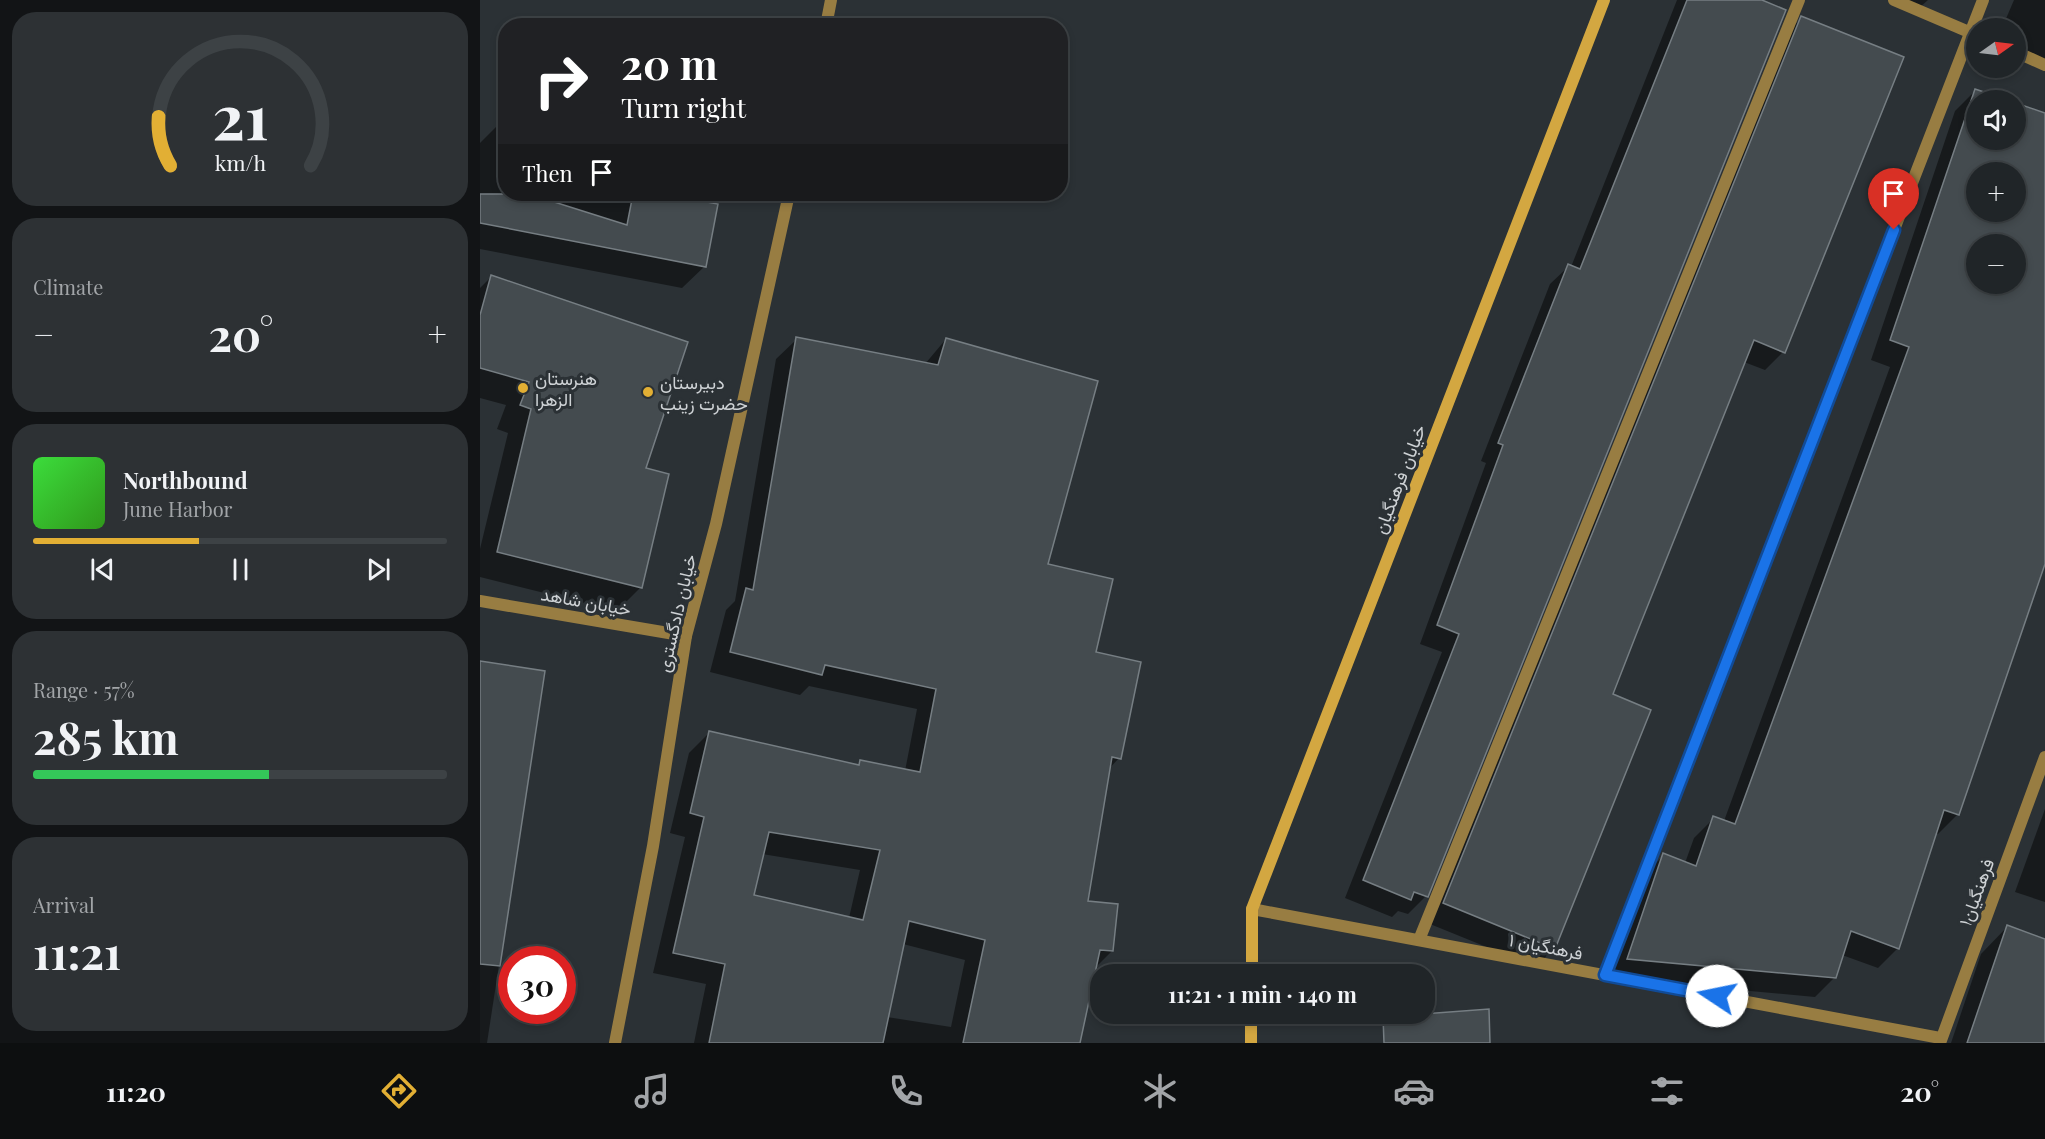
<!DOCTYPE html>
<html lang="en">
<head>
<meta charset="utf-8">
<style>
  :root { --surface:#202528; --page:#2d3134; --text:#f1f3f6; --muted:#a2a5a8; --line:#3d4245; --accent:#e2af34 }
  body { margin:0; font-family:"Playfair Display",Vazirmatn,serif; background:var(--page); color:var(--text); height:100vh; display:flex; flex-direction:column; font-size:22px; white-space:nowrap }
  * { box-sizing:border-box; margin:0 }
  p { font-size:20px; color:var(--muted) }
  .icon { flex:none; width:33px; height:33px; fill:none; stroke:currentColor; stroke-width:2; stroke-linecap:round; stroke-linejoin:round }
  .map { position:relative; flex:1; overflow:hidden }
  .sheet { display:flex; flex-direction:column; gap:12px; padding:12px; background:#121416; width:480px }
  .sheet>* { flex:none }
  .guide { position:absolute; left:18px; top:18px; width:570px; height:183px; border-radius:24px; box-shadow:0 3px 9px #0003,0 0 0 2px var(--line); background:#202124; color:#fff; overflow:hidden }
  .needle { width:39px; rotate:76deg }
  .controls { position:absolute; left:1486px; top:18px; display:grid; gap:12px }
  .controls a { display:grid; place-items:center; width:60px; height:60px; border-radius:50%; background:var(--surface); box-shadow:0 3px 9px #0003,0 0 0 2px var(--line); font-size:30px }
  .speed { position:absolute; left:18px; top:946px; display:flex; gap:12px; font-size:30px; font-weight:700; text-align:center }
  .speed>* { display:grid; place-content:center; width:78px; height:78px; border-radius:50%; background:var(--surface); box-shadow:0 3px 9px #0003,0 0 0 2px var(--line); line-height:1 }
  .speed .limit { border:9px solid #d22; background:#fff; color:#111 }
  .pin { position:absolute; display:grid; place-items:center; width:51px; height:51px; color:#fff; margin:-62px -26px; border-radius:50% 50% 50% 0; rotate:-45deg; box-shadow:0 0 6px #0007 }
  .pin .icon { rotate:45deg }
  .me { position:absolute; width:66px; margin:-33px; rotate:281deg; stroke-linejoin:round; filter:drop-shadow(0 0 4px #0008) }
  .turn { display:flex; align-items:center; gap:21px; height:126px; padding:0 24px; font-size:27px }
  .turn .icon { width:78px; height:78px; stroke-width:2.5 }
  .turn b { display:block; font-size:42px; line-height:51px }
  .then { display:flex; align-items:center; height:57px; padding:0 24px; background:#0003; gap:12px; font-size:22px }
  .big { font-size:45px; font-weight:700; line-height:1.1 }
  .sheet .widget { flex:1; display:flex; flex-direction:column; justify-content:center; gap:9px; min-width:0; padding:0 21px; border-radius:24px; background:var(--page) }
  .sheet .dial { align-items:center; gap:0 }
  .dial svg { height:156px; overflow:visible; fill:none; stroke:var(--line); stroke-width:7; stroke-linecap:round; text-anchor:middle }
  .dial text { fill:var(--text); stroke:none }
  .song { display:flex; align-items:center; gap:18px }
  .cover { width:72px; height:72px; border-radius:9px; background:linear-gradient(135deg,hsl(120 70% 55%),hsl(110 70% 35%)) }
  .played { height:6px; border-radius:3px; background:linear-gradient(90deg,var(--accent) 40%,var(--line) 40%) }
  .keys { display:flex; justify-content:space-around; direction:ltr }
  .heat { display:flex; justify-content:space-between; align-items:center; font-size:33px; direction:ltr }
  .charge { height:9px; border-radius:4px; background:linear-gradient(90deg,#34c759 57%,var(--line) 0) }
  .trip { position:absolute; left:610px; top:964px; width:345px; height:60px; border-radius:24px; background:var(--surface); box-shadow:0 3px 9px #0003,0 0 0 2px var(--line); font-weight:700; line-height:60px; text-align:center }
  .tabs { display:flex; height:96px; justify-content:space-around; align-items:center; background:#0d0f10; color:var(--muted) }
  .tabs .icon { width:42px; height:42px }
  .tabs .active { color:var(--accent) }
  .tabs b { font-size:27px; color:var(--text) }
  main { display:flex; flex:1; min-height:0 }
  .map>svg:first-child { display:block }
</style>
</head>
<body>
<main>
<section class="sheet">
<div class="widget dial"><svg viewBox="0 0 100 80">
<path d="M14 69A42 42 0 1 1 86 69"/>
<path d="M14 69A42 42 0 0 1 8 44" stroke="#e2af34"/>
<text x="50" y="56" font-size="32" font-weight="700">21</text>
<text x="50" y="72" font-size="11">km/h</text>
</svg></div>
<div class="widget"><p>Climate</p>
<div class="heat"><a>−</a><b class="big">20°</b><a>+</a></div>
</div>
<div class="widget">
<div class="song"><i class="cover"></i><div><b>Northbound</b><p>June Harbor</p></div></div>
<div class="played"></div>
<div class="keys"><svg class="icon" aria-label="previous" viewBox="0 0 24 24"><path d="M18 5L8 12l10 7zM5 5v14"/></svg><svg class="icon" aria-label="pause" viewBox="0 0 24 24"><path d="M8 5v14M16 5v14"/></svg><svg class="icon" aria-label="next" viewBox="0 0 24 24"><path d="M6 5l10 7-10 7zM19 5v14"/></svg></div>
</div>
<div class="widget"><p>Range · 57%</p><b class="big">285 km</b><div class="charge"></div></div>
<div class="widget"><p>Arrival</p><b class="big">11:21</b></div>
</section>
<div class="map">
<svg width="1565" height="1043" viewBox="0 0 1565 1043">
  <rect width="100%" height="100%" fill="#2b3135"/>
  <!-- shadow -->
  <g fill="#0007" fill-rule="evenodd">
    <path d="M1197,0H1278L946,896L928,914L918,911L912,917L865,898L962,652L940,644L1006,463L1001,461L1070,284L1089,266L1091,267Z"/>
    <path d="M1417,0H1448L1439,8Z"/>
    <path d="M1534,0H1565V59L1536,48V28H1522Z"/>
    <path d="M1322,18L1303,352L1285,370L1264,362L1131,695L1074,948L1056,967L945,922L1303,36Z"/>
    <path d="M1495,91L1523,100H1497V140H1536V105L1565,115V558L1478,814L1458,834L1455,833L1418,948L1398,968L1362,955L1355,977L1335,997L1128,978L1164,875L1184,855L1205,863L1214,838L1234,818L1244,821L1410,367L1391,360L1475,111ZM1497,172H1536V212H1497ZM1497,244H1536V284H1497Z"/>
    <path d="M16,127L26,129V194H235L225,266L202,288L0,249V143Z"/>
    <path d="M11,277L164,469L161,587L137,611L0,577V549L28,433L17,429L26,405L0,398V288Z"/>
    <path d="M317,339L445,364L466,339L566,565L614,653L639,758L628,770L606,902L632,951L615,968L598,1043H214L226,984L173,973L205,837L190,833L209,753L229,733L377,766L381,762L425,771L437,709L329,686L320,695L230,672L246,610L255,601L296,359ZM282,854L380,870L369,918L272,896ZM423,944L485,960L471,1027L407,1017Z"/>
    <path d="M0,662L64,672L7,1043H0Z"/>
    <path d="M1565,809V902L1535,892Z"/>
    <path d="M1527,927L1565,940V1043H1471L1501,954Z"/>
  </g>
  <!-- building -->
  <g fill="#444b4f" stroke="#767e83" stroke-width="1.5" fill-rule="evenodd">
    <path d="M1207,0H1282L1306,10L948,897L934,892L931,900L883,880L979,634L957,625L1023,445L1018,443L1088,264L1100,269Z"/>
    <path d="M1321,16L1424,57L1305,353L1274,340L1156,635L1133,694L1171,710L1075,949L963,903Z"/>
    <path d="M1495,89L1528,100H1497V140H1536V103L1565,113V564L1479,815L1464,810L1419,949L1371,931L1356,978L1147,959L1183,853L1216,866L1233,816L1255,824L1429,347L1410,340ZM1497,172H1536V212H1497ZM1497,244H1536V284H1497Z"/>
    <path d="M0,194H49L147,225L153,194H182L238,204L226,267L0,223Z"/>
    <path d="M11,275L208,342L166,468L189,474L162,588L17,552L51,409L40,405L49,382L0,368V315Z"/>
    <path d="M316,337L458,365L466,338L618,381L568,564L633,579L616,652L661,662L641,759L632,757L608,901L638,904L633,951L620,950L600,1043H483L505,940L429,921L403,1043H229L245,964L193,953L224,817L210,813L229,731L379,765L380,760L440,772L456,689L345,665L342,675L250,652L266,588L273,590ZM289,832L400,850L383,920L274,895Z"/>
    <path d="M0,661L65,671L20,966L0,964Z"/>
    <path d="M1527,925L1565,939V1043H1487Z"/>
    <path d="M1009,1009L1010,1043H904L903,1017Z"/>
  </g>
  <g fill="none" stroke-linecap="round" stroke-linejoin="round">
    <!-- street -->
    <g stroke="#987d42" stroke-width="12">
      <path d="M1414,0L1496,35"/>
      <path d="M346,26L351,0"/>
      <path d="M1536,52L1565,65"/>
      <path d="M0,601L206,636"/>
      <path d="M772,909L1460,1038"/>
      <path d="M939,940L1319,0"/>
      <path d="M1125,975L1503,0"/>
      <path d="M135,1043L173,846L206,636L236,524L309,194"/>
      <path d="M1460,1043L1565,757"/>
    </g>
    <!-- secondary -->
    <g stroke="#d3a741" stroke-width="12">
      <path d="M772,975V909L1124,0"/>
      <path d="M771,1043V1014"/>
    </g>
  </g>
  <g fill="none" stroke-linecap="round" stroke-linejoin="round">
    <!-- route casing -->
    <g stroke="#114b97" stroke-width="15">
      <path id="route" d="M1237,996L1125,975L1414,230"/>
    </g>
    <!-- route -->
    <use href="#route" stroke="#1a73e8" stroke-width="10"/>
  </g>
  <!-- markers -->
  <g fill="#e2af34" stroke="#2b3135" stroke-width="2">
    <circle cx="43" cy="388" r="6"/>
    <circle cx="168" cy="392" r="6"/>
  </g>
  <g text-anchor="middle" dominant-baseline="central" stroke-width="6" stroke-linejoin="round" paint-order="stroke">
    <!-- poi labels -->
    <g font-size="18" fill="#ced2d5" stroke="#2b3135" text-anchor="start">
      <text x="55" y="378">هنرستان<tspan x="55" dy="21">الزهرا</tspan></text>
      <text x="180" y="382">دبیرستان<tspan x="180" dy="21">حضرت زینب</tspan></text>
    </g>
    <!-- street labels -->
    <g font-size="18" fill="#ced2d5" stroke="#2b3135">
      <text transform="translate(919 479) rotate(-69)">خیابان فرهنگیان</text>
      <text transform="translate(106 601) rotate(10)">خیابان شاهد</text>
      <text transform="translate(196 613) rotate(-77)">خیابان دادگستری</text>
      <text transform="translate(1496 892) rotate(-70)">فرهنگیان۱</text>
      <text transform="translate(1066 946) rotate(11)">فرهنگیان ۱</text>
    </g>
  </g>
</svg>
<div class="controls">
<a><svg class="needle" viewBox="-14 -14 28 28"><path d="M0-13l5 13h-10z" fill="#e53935"/><path d="M0 13l5-13h-10z" fill="#a2a5a8"/></svg></a>
<a><svg class="icon" aria-label="sound" viewBox="0 0 24 24"><path d="M4 9h4l5-4v14l-5-4H4zM17 9q2 3 0 6"/></svg></a>
<a>+</a>
<a>−</a>
</div>
<div class="speed"><div class="limit">30</div></div>
<div class="pin" style="left:1414px;top:230px;background:#d93025"><svg class="icon" aria-label="arrive" viewBox="0 0 24 24"><path d="M6 21V4h12l-3 4 3 4H6"/></svg></div>
<svg class="me" style="left:1237px;top:996px" viewBox="-20 -20 40 40"><circle r="19" fill="#fff"/><path d="M0-13L10 11 0 6-10 11z" fill="#1a73e8"/></svg>
<div class="trip">11:21 · 1 min · 140 m</div>
<div class="guide">
<div class="turn"><svg class="icon" aria-label="right" viewBox="0 0 24 24"><path d="M7 20v-9h11M14 6l5 5-5 5"/></svg><div><b>20 m</b>Turn right</div></div>
<div class="then">Then<svg class="icon" aria-label="arrive" viewBox="0 0 24 24"><path d="M6 21V4h12l-3 4 3 4H6"/></svg></div>
</div>
</div>
</main>
<nav class="tabs">
<b>11:20</b>
<svg class="icon active" aria-label="directions" viewBox="0 0 24 24"><path d="M12 3l9 9-9 9-9-9zM9 14v-3h6M13 9l2 2-2 2"/></svg>
<svg class="icon" aria-label="music" viewBox="0 0 24 24"><path d="M9 18V5l10-2v13"/><circle cx="6" cy="18" r="3"/><circle cx="16" cy="16" r="3"/></svg>
<svg class="icon" aria-label="phone" viewBox="0 0 24 24"><path d="M5 4h4l2 5-3 2q2 4 5 5l2-3 5 2v4C11 20 4 13 5 4z"/></svg>
<svg class="icon" aria-label="climate" viewBox="0 0 24 24"><path d="M12 3v18M4 7l16 10M4 17L20 7"/></svg>
<svg class="icon" aria-label="car" viewBox="0 0 24 24"><path d="M5 17H2v-5l4-1 3-4h7l3 4 3 1v5h-3M9 17h6M6 11h13"/><circle cx="7" cy="17" r="2"/><circle cx="17" cy="17" r="2"/></svg>
<svg class="icon" aria-label="filters" viewBox="0 0 24 24"><path d="M4 7h16M4 17h16"/><circle cx="9" cy="7" r="2"/><circle cx="15" cy="17" r="2"/></svg>
<b>20°</b>
</nav>
</body>
</html>
